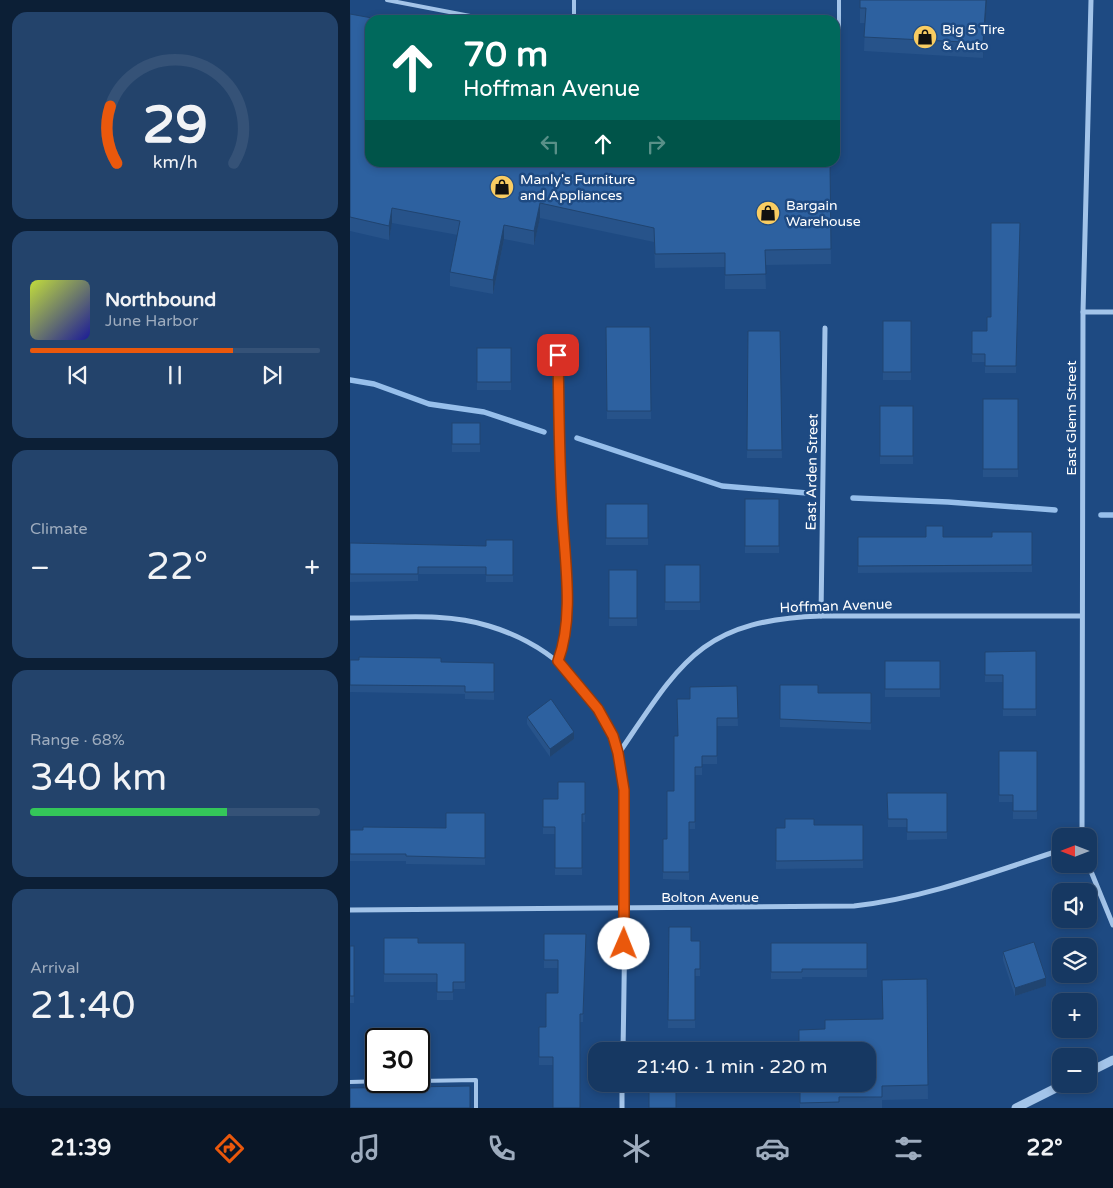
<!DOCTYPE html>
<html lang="en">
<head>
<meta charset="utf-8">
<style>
  :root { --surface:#163862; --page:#23436b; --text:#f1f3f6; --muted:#9eacbe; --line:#355277; --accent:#ea580c }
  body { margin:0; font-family:"Varela Round",sans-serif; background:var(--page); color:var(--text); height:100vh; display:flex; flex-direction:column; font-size:19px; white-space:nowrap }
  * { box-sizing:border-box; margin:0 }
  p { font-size:16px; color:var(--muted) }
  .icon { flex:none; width:28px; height:28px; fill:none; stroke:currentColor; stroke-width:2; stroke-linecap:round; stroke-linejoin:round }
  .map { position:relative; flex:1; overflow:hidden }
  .panel { display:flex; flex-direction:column; gap:12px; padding:12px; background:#0c1f36; width:350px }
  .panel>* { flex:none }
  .hud { position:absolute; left:15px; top:15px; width:475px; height:152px; border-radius:15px; box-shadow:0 2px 8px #0003,0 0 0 1px var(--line); background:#00695c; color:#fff; overflow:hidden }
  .needle { width:32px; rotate:270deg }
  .controls { position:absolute; left:702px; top:828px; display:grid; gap:10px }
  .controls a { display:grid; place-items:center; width:45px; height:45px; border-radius:10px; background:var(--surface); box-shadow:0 2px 8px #0003,0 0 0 1px var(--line); font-size:25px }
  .speed { position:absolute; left:15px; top:1028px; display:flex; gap:10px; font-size:25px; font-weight:700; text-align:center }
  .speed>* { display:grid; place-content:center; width:65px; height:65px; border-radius:50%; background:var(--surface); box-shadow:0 2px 8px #0003,0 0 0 1px var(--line); line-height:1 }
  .speed .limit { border:2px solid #111; border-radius:8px; background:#fff; color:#111 }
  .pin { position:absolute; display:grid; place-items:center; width:42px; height:42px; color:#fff; margin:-21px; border-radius:10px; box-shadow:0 2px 8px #0006 }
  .me { position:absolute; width:55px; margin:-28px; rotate:1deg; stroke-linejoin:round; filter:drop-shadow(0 0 4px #0008) }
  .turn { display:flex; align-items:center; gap:18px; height:105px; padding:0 15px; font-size:22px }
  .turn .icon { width:65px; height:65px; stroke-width:2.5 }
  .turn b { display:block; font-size:35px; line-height:42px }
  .lanes { display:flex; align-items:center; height:48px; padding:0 15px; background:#0003; justify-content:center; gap:25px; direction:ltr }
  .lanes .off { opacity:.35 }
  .big { font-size:38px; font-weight:600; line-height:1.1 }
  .panel .tile { flex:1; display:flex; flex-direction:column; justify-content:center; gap:8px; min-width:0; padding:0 18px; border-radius:15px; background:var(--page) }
  .panel .dial { align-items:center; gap:0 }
  .dial svg { height:130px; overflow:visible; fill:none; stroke:var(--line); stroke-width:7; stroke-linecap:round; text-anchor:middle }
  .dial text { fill:var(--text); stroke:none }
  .song { display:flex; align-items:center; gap:15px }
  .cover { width:60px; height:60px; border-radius:8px; background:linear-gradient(135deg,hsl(70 70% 55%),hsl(240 70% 35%)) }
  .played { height:5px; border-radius:2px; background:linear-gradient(90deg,var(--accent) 70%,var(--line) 70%) }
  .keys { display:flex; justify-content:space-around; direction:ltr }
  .heat { display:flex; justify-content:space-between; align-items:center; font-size:28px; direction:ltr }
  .charge { height:8px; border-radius:4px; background:linear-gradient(90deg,#34c759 68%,var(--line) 0) }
  .trip { position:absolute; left:238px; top:1042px; width:288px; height:50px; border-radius:15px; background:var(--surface); box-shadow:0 2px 8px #0003,0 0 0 1px var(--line); font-weight:600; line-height:50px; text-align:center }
  .dock { display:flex; height:80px; justify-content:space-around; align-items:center; background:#091627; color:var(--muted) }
  .dock .icon { width:35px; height:35px }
  .dock .current { color:var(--accent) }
  .dock b { font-size:22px; color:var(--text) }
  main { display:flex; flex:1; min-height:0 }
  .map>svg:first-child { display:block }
</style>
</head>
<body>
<main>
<section class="panel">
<div class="tile dial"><svg viewBox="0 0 100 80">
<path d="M14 69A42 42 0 1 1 86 69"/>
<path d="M14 69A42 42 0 0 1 10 34" stroke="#ea580c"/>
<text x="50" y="56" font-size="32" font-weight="700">29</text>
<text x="50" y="72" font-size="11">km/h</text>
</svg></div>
<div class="tile">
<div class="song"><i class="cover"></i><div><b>Northbound</b><p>June Harbor</p></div></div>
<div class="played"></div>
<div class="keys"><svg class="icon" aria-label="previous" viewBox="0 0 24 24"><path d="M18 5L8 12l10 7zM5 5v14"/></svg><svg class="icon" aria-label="pause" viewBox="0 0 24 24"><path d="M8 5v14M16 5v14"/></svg><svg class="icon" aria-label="next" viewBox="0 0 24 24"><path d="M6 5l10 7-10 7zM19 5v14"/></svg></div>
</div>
<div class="tile"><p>Climate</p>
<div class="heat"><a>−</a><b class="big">22°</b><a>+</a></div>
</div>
<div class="tile"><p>Range · 68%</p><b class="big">340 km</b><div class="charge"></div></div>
<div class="tile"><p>Arrival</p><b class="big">21:40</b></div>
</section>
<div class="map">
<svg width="763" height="1108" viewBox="0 0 763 1108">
  <rect width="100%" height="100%" fill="#1e4a82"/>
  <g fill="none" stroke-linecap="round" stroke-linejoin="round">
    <!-- stream -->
    <g stroke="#97bfeb" stroke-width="5.5">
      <path d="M0,380L24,384L79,404L134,412L194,432"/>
      <path d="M227,438L372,486L457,493"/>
      <path d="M503,498L598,502L705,510"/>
      <path d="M751,515H763"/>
    </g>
    <!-- service -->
    <g stroke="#a3c4e9" stroke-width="4">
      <path d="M37,0L141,20"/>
      <path d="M224,20V0"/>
      <path d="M485,67H489V0"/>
      <path d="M69,1081L126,1080V1108"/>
      <path d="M0,1082L36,1081"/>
    </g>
    <!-- minor -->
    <g stroke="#a3c4e9" stroke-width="5">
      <path d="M733,312H763"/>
      <path d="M208,337L210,479L217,610L216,635L208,661"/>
      <path d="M471,616L475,328"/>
      <path d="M0,618C45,618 96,612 139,626C209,647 261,702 273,775C279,808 275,844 275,877C275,935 274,993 273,1051"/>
      <path d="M269,753C331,662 351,620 471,616H731"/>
      <path d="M732,836L733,312L741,0"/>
      <path d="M738,864L763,925"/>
      <path d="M0,910L504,906C576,898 643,872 711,850"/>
      <path d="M272,1108V1084"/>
    </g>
    <!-- tertiary -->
    <g stroke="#a3c4e9" stroke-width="9">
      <path d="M739,1072L763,1060"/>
      <path d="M666,1108L714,1084"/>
    </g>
  </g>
  <!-- wall -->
  <g fill="#27538a">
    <path d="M510,0H637L633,58L514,51L515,23H510Z"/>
    <path d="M0,14L480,162L481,264L415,265L416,289H375V267L305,268L304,242L190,218L184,245L154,239L143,294L100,286V272L108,235L42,223L39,240L0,231Z"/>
    <path d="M670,223L666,373H635V362H622V331H637Z"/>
    <rect x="533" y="321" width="28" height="59"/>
    <path d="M256,327H300L301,419H257Z"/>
    <path d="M398,331H430L432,458H397Z"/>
    <rect x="127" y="348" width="34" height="42"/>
    <rect x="633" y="399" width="35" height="78"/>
    <rect x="530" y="406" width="33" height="58"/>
    <rect x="102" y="423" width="28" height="29"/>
    <rect x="395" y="499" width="34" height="54"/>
    <rect x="256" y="504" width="42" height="41"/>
    <path d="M682,532V572L508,573V537H642Z"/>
    <path d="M163,540V582H136V574H68V581L0,582V543L136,546Z"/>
    <rect x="315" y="565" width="35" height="45"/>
    <rect x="259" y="570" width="28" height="56"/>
    <path d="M686,651V716H653V682H635V652Z"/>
    <path d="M0,660L144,663V700L115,699V694L0,692Z"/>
    <rect x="535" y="661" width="55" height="36"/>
    <path d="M430,685L468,693H521V730L430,727Z"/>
    <path d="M387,686L388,726H367V764H352V775H345V829H339V880L313,879V839H317L324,791L340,699Z"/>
    <path d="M177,717L224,739L200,757L177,724Z"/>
    <path d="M649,751H687V819H663V802H649Z"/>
    <path d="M235,782V822H232V875H205V834H193V799H208Z"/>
    <path d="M537,793H597V839L557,840V827H538Z"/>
    <path d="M135,813V865L56,864V861H0V830L96,828Z"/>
    <path d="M464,825H513V868L426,869V828H435Z"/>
    <path d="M319,927L341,941H350V976H345V1028H318Z"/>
    <path d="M194,934H236L233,1022H230L203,1065H189V1027H196L208,993V968H194Z"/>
    <path d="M34,938L68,943H115V989H103V1000H87V982H34Z"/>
    <path d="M421,943H517V977H452V979H421Z"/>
    <rect x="0" y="946" width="4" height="57"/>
    <path d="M653,952L696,986L665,996L653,960Z"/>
    <path d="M577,979L578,1099L532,1100V1108H450L449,1084L475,1029L533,1019Z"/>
  </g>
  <!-- shaded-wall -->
  <g fill="#204470">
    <path d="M636,0H637L633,58V43Z"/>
    <path d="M190,203V218L184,245V231Z"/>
    <path d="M42,208V223L39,240V226Z"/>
    <path d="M154,225V239L143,294V280Z"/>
    <path d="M224,732V739L200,757V749Z"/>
    <path d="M696,978V986L665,996V988Z"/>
  </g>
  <!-- building -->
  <g fill="#2d61a0" stroke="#204470">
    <path d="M510,0H636L633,43L514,37L516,8H510Z"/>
    <path d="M0,14L33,20H20V162H480L481,249L415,250L416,274L375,275V253L305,254L304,228L190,203L184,231L154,225L143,280L100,272L110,221L42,208L39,226L0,217Z"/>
    <path d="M641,223H670L666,366H635V354H622V331H637V317H641Z"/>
    <rect x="533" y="321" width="28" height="51"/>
    <path d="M256,327H300L301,411H257Z"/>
    <path d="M398,331H430L432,450H397Z"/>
    <rect x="127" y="348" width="34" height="34"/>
    <rect x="633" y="399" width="35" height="70"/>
    <rect x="530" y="406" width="33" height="50"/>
    <rect x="102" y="423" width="28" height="21"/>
    <rect x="395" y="499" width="34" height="47"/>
    <rect x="256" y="504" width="42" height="34"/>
    <path d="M576,526H593V537H642V532H682V565L508,566V537H576Z"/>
    <path d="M136,540H163V575H136V567H68V574H0V543L136,546Z"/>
    <rect x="315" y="565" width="35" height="37"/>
    <rect x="259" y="570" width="28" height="48"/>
    <path d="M686,651V709H653V675H635V652Z"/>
    <path d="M9,657L91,658V662L144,663V692H115V686L0,685V660H9Z"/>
    <rect x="535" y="661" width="55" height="28"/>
    <path d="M430,685H468V693H521V723L430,719Z"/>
    <path d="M387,686L388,718H367V756H352V767H345V822H339V872H313V839H317V791H324V736H328L327,699H340V687Z"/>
    <path d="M201,699L224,732L200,749L177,717Z"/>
    <path d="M649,751H687V811H663V795H649Z"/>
    <path d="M208,782H235V814H232V868H205V827H193V799H208Z"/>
    <path d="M537,793H597V832H557V819H538Z"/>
    <path d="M96,813H135V858L56,856V854H0V830H13V827L96,828Z"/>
    <path d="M435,819H464V825H513V860L426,861V828H435Z"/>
    <path d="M319,927H341V941H350V969H345V1020H318Z"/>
    <path d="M194,934H236L233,1014H230V1108H203V1057H189V1027H196V993H208V960H194Z"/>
    <path d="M34,938H68V943H115V982H103V992H87V974H34Z"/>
    <path d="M684,942L696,978L665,988L653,952Z"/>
    <path d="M421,943H517V969H452V972H421Z"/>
    <rect x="0" y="946" width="4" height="50"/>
    <path d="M577,979L578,1085L532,1086V1097H489V1102L450,1103V1084H516V1051H449V1030L475,1029V1020L533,1019L532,980Z"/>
    <rect x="299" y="1084" width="27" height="24"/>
    <path d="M120,1086V1108H0V1088Z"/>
  </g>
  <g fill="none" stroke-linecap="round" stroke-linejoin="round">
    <!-- route casing -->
    <g stroke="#983908" stroke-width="12">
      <path id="route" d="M208,355C209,406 209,457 212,508C214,556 225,616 208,661L248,709L263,736L268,753L274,790V944"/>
    </g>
    <!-- route -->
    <use href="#route" stroke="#ea580c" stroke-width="9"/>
  </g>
  <!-- icons -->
  <defs>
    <g id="shop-disc" transform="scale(1.25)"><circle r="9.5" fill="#f8cc62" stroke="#1e4a82"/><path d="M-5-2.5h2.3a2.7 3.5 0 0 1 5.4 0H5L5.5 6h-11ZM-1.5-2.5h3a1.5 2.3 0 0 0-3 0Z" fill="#111"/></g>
  </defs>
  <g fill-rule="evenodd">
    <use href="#shop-disc" x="575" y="37"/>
    <use href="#shop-disc" x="152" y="187"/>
    <use href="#shop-disc" x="418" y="213"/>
  </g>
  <g text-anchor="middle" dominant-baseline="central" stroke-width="5" stroke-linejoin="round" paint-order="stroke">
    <!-- poi labels -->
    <g font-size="14" fill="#fff" stroke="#1e4a82" text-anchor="start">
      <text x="592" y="29">Big 5 Tire<tspan x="592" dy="16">&amp; Auto</tspan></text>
      <text x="170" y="179">Manly's Furniture<tspan x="170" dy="16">and Appliances</tspan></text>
      <text x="436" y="205">Bargain<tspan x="436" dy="16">Warehouse</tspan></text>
    </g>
    <!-- street labels -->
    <g font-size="14" fill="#fff" stroke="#1e4a82">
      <text transform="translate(721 418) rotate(-90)">East Glenn Street</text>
      <text transform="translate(462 472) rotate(-89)">East Arden Street</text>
      <text transform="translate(486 606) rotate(-2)">Hoffman Avenue</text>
      <text x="360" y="897">Bolton Avenue</text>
    </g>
  </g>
</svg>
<div class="controls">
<a><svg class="needle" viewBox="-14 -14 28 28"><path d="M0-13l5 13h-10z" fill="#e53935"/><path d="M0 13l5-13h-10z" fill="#9eacbe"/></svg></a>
<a><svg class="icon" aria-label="sound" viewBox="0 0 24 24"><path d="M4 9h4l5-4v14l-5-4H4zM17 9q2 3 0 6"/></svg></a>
<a><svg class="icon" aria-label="layers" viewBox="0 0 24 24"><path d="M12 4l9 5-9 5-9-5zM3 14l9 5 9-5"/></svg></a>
<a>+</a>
<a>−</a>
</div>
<div class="speed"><div class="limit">30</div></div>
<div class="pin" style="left:208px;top:355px;background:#d93025"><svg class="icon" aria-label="arrive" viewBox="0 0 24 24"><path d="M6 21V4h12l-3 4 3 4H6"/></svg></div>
<svg class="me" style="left:274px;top:944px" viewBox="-20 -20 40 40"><circle r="19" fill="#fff"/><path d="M0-13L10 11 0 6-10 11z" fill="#ea580c"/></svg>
<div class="trip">21:40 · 1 min · 220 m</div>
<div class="hud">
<div class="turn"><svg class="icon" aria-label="ahead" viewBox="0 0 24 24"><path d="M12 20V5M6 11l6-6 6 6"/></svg><div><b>70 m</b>Hoffman Avenue</div></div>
<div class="lanes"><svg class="icon off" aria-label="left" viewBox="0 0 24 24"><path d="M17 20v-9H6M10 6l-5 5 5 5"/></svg><svg class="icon" aria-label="ahead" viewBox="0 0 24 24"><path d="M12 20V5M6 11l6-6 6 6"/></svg><svg class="icon off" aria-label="right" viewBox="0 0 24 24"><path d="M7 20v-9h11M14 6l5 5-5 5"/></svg></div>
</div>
</div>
</main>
<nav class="dock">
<b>21:39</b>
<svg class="icon current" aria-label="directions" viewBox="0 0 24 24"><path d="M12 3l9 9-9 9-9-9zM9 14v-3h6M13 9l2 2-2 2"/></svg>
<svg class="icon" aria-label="music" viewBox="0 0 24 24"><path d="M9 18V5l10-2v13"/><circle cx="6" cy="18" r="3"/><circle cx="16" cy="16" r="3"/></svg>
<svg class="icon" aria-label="phone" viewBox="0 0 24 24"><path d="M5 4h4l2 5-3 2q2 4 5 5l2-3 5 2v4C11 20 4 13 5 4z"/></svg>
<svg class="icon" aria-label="climate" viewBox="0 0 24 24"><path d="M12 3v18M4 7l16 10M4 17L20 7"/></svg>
<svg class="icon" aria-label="car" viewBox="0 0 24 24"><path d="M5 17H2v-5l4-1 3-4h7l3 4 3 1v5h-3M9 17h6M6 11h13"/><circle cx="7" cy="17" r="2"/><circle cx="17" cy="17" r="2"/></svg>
<svg class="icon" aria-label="filters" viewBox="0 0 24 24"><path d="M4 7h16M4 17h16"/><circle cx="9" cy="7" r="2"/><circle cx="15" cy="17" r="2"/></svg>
<b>22°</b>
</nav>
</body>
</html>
